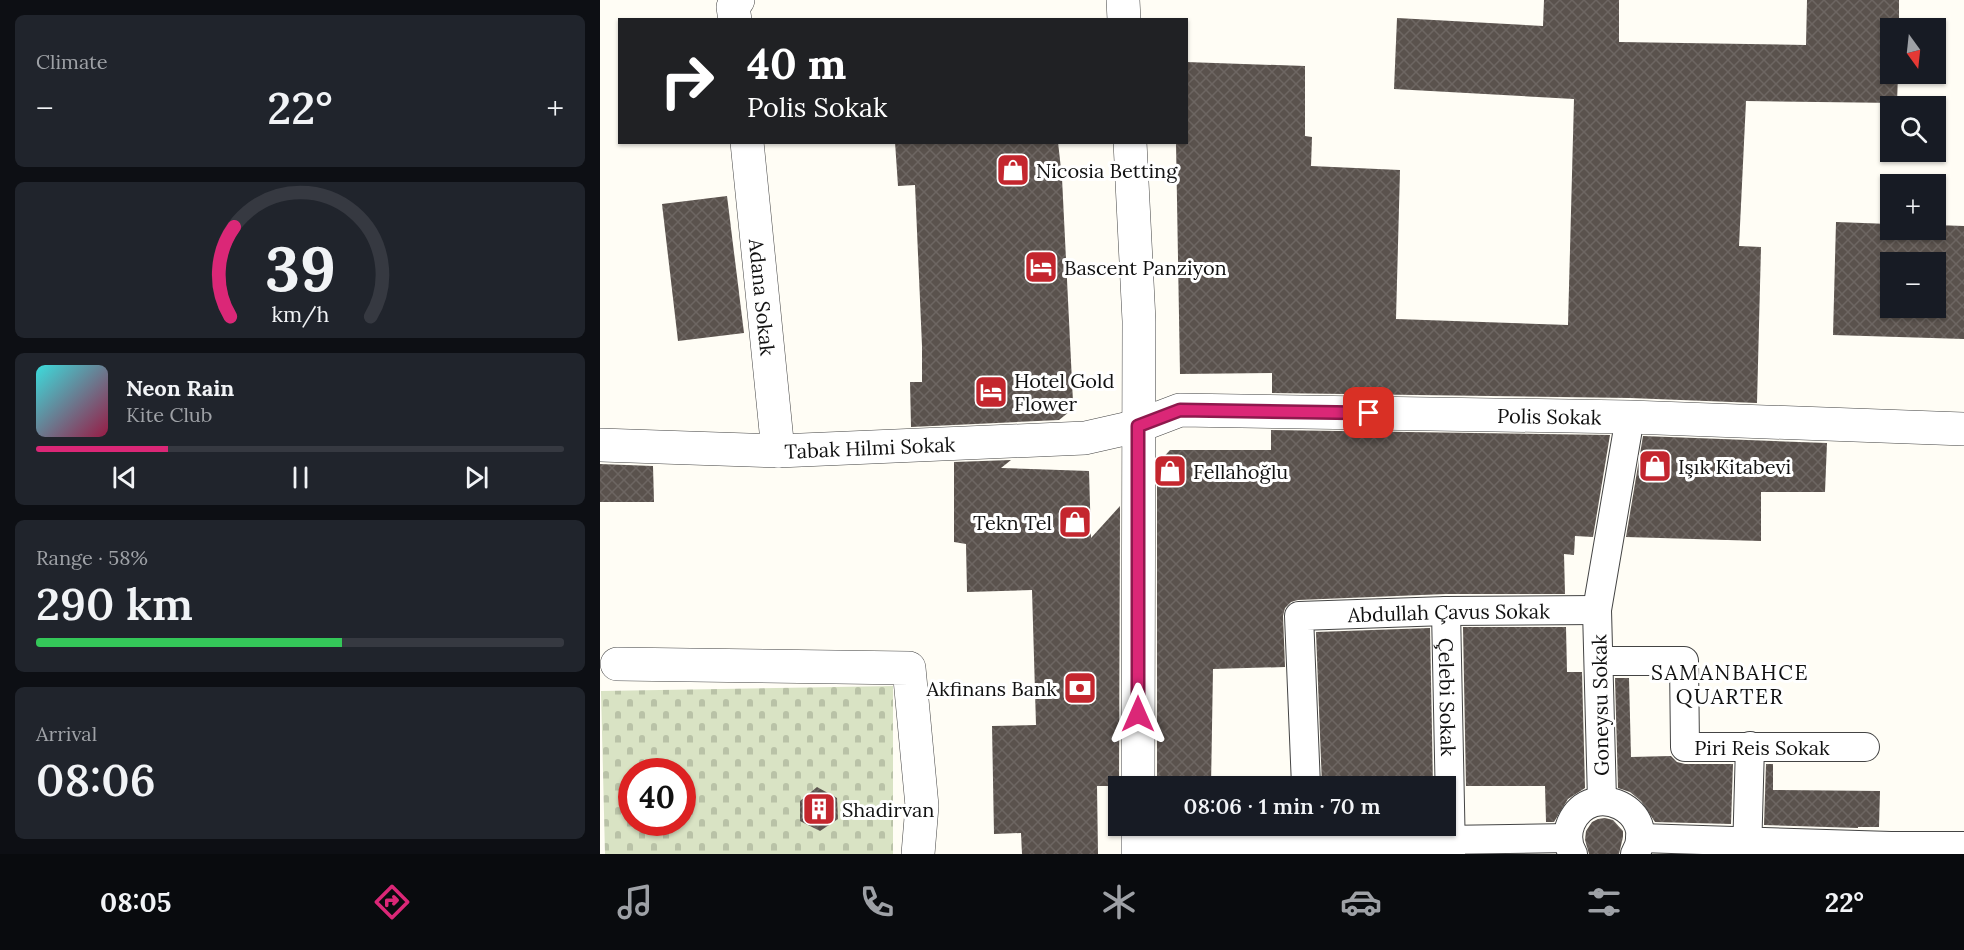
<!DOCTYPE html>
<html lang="en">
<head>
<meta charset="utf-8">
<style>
  :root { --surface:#171b24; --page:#20242c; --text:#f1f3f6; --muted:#9ea1a6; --line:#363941; --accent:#db2777 }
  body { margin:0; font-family:Lora,serif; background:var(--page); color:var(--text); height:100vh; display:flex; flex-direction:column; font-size:22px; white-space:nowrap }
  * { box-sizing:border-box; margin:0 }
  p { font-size:20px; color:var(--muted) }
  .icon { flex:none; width:33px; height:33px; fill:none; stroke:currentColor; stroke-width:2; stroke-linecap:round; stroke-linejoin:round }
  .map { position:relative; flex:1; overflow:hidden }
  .sheet { display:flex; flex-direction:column; gap:15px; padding:15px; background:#0d0f14; width:600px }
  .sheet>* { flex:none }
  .top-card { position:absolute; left:18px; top:18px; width:570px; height:126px; border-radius:0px; box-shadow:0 2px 4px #0004; background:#202124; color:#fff; overflow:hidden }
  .needle { width:39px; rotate:165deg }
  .buttons { position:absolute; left:1280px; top:18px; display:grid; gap:12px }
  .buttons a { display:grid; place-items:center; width:66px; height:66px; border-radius:0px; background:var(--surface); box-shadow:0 2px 4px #0004; font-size:30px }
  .speed { position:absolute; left:18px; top:758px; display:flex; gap:12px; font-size:30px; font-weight:700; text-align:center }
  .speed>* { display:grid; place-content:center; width:78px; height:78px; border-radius:50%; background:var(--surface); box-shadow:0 2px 4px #0004; line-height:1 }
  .speed .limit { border:9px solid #d22; background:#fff; color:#111 }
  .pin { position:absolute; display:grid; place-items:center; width:51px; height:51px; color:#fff; margin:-26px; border-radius:12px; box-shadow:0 3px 9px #0006 }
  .me { position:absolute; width:66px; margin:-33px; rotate:0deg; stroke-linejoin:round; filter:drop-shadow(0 0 4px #0008) }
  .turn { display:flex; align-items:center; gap:21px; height:126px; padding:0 30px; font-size:27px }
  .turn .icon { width:78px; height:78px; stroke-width:2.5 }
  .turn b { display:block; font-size:42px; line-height:51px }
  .big { font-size:45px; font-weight:600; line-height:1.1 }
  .sheet .widget { flex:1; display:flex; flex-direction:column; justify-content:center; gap:9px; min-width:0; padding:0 21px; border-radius:9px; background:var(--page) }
  .sheet .dial { align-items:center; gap:0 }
  .dial svg { height:156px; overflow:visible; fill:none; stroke:var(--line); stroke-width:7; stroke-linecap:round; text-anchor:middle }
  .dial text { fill:var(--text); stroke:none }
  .song { display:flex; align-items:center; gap:18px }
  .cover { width:72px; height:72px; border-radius:9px; background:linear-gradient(135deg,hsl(180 70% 55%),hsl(340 70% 35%)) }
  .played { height:6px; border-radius:3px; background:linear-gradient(90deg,var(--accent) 25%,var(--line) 25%) }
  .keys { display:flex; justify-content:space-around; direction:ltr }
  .heat { display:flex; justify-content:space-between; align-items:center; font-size:33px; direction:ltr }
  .charge { height:9px; border-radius:4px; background:linear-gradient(90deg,#34c759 58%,var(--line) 0) }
  .trip { position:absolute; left:508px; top:776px; width:348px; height:60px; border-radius:0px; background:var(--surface); box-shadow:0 2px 4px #0004; font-weight:600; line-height:60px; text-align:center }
  .menu { display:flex; height:96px; justify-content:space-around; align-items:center; background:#090b0e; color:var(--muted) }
  .menu .icon { width:42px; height:42px }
  .menu .current { color:var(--accent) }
  .menu b { font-size:27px; color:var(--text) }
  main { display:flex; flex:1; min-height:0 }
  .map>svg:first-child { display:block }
</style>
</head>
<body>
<main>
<section class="sheet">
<div class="widget"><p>Climate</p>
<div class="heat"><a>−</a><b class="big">22°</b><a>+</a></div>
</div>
<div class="widget dial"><svg viewBox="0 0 100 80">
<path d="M14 69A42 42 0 1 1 86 69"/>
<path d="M14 69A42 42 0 0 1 16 23" stroke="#db2777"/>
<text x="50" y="56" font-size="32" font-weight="700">39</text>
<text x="50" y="72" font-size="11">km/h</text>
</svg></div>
<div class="widget">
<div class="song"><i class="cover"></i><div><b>Neon Rain</b><p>Kite Club</p></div></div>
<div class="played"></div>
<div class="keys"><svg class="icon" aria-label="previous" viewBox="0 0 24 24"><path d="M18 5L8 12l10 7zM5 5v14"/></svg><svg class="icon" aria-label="pause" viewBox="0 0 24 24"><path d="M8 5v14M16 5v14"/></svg><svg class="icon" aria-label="next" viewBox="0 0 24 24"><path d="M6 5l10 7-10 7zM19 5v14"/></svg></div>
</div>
<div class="widget"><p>Range · 58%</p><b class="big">290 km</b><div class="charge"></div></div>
<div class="widget"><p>Arrival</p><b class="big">08:06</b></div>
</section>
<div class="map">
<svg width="1364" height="854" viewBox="0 0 1364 854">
  <defs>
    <pattern id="cemetery-stones" width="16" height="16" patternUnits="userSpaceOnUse" patternTransform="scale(1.5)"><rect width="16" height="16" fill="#d9e3c4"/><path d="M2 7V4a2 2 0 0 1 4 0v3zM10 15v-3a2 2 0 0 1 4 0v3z" fill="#b9c2a7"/></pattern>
    <pattern id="building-cross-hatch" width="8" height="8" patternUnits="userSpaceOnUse" patternTransform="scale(1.5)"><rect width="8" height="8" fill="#5a524d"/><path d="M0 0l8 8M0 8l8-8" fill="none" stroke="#6d6662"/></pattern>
  </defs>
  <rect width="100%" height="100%" fill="#fffdf5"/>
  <!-- cemetery -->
  <path fill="url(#cemetery-stones)" fill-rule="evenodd" d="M293,686V854H5L1,691ZM32,771H82V822H32Z"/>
  <!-- building -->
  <g fill="url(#building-cross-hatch)" fill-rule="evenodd">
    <path d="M944,0H1019V42L1206,45L1207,0H1299V28H1290V74H1298L1297,103L1146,101L1139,246L1161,247L1157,403L1030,398L672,393V373L580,374L576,142H586V62L705,66V136L712,137L711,166L800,170L796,319L968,325L974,99L794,89L797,18L943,26Z"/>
    <path d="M295,142H458L462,178L473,402L469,412L459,420L311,427L310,382H322V346L315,185L298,186Z"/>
    <path d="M127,196L144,333L78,341L62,204Z"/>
    <path d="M1236,222L1290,224V230H1335V225L1364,226V339L1233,335ZM1290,262H1335V308H1290Z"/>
    <path d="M671,430L1010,435L993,537L975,536L974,555L964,554L965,594H846L698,600L691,602L685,608L683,616L685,667L613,669L611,786H557V464L570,450H671Z"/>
    <path d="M1043,436L1227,443L1225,492H1161V541L1026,537Z"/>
    <path d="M411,460L401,468L489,471L491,538L520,506L519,786H497L498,854H422L421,833L394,834L392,726L436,725L432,590L367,592L366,544L354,542V462Z"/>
    <path d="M0,464L53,466L54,502H0Z"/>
    <path d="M863,627H966L967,672H982L985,788L968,799L954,822H946L945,786H866Z"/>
    <path d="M830,628L833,786H722L716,632Z"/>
    <path d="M1015,678H1029L1031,757L1071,756L1077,762L1085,764H1133L1131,824L1055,822L1041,801L1030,792L1018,788Z"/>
    <path d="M1166,764H1173V790L1280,791L1279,827H1258V828L1164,825Z"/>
    <path d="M217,787L237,798L238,819L220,831L200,821V801Z"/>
    <path d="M1005,818L1013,820L1023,831V837L1019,854H989L985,840L986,831L992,822L998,819Z"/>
  </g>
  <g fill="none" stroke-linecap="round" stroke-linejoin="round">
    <!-- pedestrian casing -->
    <g stroke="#444" stroke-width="30">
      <g id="pedestrian">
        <path id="s1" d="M846,611L851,854"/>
        <path id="s2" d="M999,661H1084L1085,747H1265"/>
        <path id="s3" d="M706,786L699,616L846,611L997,610"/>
        <path d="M1002,800L997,610L1030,417"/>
        <path d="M1040,838L1291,846H1364"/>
        <path d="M538,841L708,842L968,838"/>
        <path d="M973,854C967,844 967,833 971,823C992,777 1060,812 1035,854"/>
        <path d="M1147,854L1150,746"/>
      </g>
    </g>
    <!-- minor casing -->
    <g stroke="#444" stroke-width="34">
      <g id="minor">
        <path d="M135,20L133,7L138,0"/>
        <path id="s4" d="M147,142L178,451"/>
        <path id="s5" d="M0,445L178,451L485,438L538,426L580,410L1030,417L1364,429"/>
        <path d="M17,664L309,668L322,806L318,854"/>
      </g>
    </g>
    <!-- tertiary casing -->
    <g stroke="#444" stroke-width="34">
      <g id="tertiary">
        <path d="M523,0L524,20"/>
        <path d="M530,142L539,321L538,786"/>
        <path d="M538,825V854"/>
      </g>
    </g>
    <!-- pedestrian -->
    <use href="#pedestrian" stroke="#fff" stroke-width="28"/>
    <!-- minor -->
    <use href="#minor" stroke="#fff" stroke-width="33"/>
    <!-- tertiary -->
    <use href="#tertiary" stroke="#fff" stroke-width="33"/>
  </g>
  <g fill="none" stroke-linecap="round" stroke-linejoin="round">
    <!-- route casing -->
    <g stroke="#8e194d" stroke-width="15">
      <path id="route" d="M538,714V426L580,410L769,413"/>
    </g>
    <!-- route -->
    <use href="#route" stroke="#db2777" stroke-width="10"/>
  </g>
  <!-- icons -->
  <defs>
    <g id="shop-square" transform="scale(1.725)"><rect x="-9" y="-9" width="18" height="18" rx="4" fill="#c4262e" stroke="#fff"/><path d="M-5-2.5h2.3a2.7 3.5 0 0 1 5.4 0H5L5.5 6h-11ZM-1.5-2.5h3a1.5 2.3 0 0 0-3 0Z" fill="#fff"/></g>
    <g id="hotel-square" transform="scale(1.725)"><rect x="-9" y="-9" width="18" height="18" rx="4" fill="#c4262e" stroke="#fff"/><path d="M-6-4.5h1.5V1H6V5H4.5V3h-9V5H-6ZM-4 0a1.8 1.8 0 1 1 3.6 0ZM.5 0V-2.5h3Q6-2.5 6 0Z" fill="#fff"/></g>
    <g id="bank-square" transform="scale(1.725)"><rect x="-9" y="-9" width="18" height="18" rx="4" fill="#c4262e" stroke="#fff"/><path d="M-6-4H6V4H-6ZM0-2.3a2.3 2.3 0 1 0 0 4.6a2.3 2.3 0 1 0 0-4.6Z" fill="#fff"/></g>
    <g id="building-square" transform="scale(1.725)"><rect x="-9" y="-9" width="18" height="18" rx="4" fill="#c4262e" stroke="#fff"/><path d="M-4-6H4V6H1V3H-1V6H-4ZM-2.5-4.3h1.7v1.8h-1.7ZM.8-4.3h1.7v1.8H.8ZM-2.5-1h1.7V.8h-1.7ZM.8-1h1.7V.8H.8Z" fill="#fff"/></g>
  </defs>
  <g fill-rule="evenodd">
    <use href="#shop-square" x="413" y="170"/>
    <use href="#hotel-square" x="441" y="267"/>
    <use href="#hotel-square" x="391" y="392"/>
    <use href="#shop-square" x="1055" y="466"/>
    <use href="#shop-square" x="570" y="471"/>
    <use href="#shop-square" x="475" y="522"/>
    <use href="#bank-square" x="480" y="688"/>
    <use href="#building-square" x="219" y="809"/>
  </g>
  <g text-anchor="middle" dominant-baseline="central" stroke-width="6" stroke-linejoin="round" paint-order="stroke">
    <!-- poi labels -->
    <g font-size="20" fill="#111" stroke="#fff" text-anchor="start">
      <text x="436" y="170">Nicosia Betting</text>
      <text x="464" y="267">Bascent Panziyon</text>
      <text x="414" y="380">Hotel Gold<tspan x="414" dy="23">Flower</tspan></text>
      <text x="1078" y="466">Işık Kitabevi</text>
      <text x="593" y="471">Fellahoğlu</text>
      <text x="452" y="522" text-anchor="end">Tekn Tel</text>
      <text x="457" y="688" text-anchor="end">Akfinans Bank</text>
      <text x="242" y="809">Shadirvan</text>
    </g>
    <!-- street labels -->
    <g font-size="20" fill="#111" stroke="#fff">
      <text stroke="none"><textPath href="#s4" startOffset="156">Adana Sokak</textPath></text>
      <text stroke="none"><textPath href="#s5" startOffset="954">Polis Sokak</textPath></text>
      <text stroke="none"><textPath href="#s5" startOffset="270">Tabak Hilmi Sokak</textPath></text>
      <text stroke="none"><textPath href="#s3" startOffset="320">Abdullah Çavus Sokak</textPath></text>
      <text stroke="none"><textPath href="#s1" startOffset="86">Çelebi Sokak</textPath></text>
      <text transform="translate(1000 705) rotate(-91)">Goneysu Sokak</text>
      <text stroke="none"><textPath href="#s2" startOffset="248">Piri Reis Sokak</textPath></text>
    </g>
    <!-- neighbourhood labels -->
    <g font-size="21" letter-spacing="1.5" fill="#111" stroke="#fff">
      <text x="1130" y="672">SAMANBAHCE<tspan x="1130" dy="24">QUARTER</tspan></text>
    </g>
  </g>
</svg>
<div class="buttons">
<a><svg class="needle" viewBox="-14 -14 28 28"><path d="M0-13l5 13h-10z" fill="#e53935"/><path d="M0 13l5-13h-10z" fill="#9ea1a6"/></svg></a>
<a><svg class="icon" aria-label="search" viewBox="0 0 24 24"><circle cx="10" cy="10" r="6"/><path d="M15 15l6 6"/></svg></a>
<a>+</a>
<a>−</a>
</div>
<div class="speed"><div class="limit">40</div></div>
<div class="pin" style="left:769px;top:413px;background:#d93025"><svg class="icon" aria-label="arrive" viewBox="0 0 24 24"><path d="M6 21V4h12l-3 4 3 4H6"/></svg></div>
<svg class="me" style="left:538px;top:714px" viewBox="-20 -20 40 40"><path d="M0-17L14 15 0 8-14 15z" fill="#db2777" stroke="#fff" stroke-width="4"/></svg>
<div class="trip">08:06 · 1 min · 70 m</div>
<div class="top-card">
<div class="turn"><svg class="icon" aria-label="right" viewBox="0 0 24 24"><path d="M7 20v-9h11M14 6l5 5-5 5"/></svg><div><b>40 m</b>Polis Sokak</div></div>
</div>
</div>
</main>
<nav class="menu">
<b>08:05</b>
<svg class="icon current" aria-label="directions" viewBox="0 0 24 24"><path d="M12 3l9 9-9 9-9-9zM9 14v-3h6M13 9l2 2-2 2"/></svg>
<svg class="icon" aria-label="music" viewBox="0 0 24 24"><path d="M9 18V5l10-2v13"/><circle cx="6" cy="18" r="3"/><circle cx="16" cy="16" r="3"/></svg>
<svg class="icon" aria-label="phone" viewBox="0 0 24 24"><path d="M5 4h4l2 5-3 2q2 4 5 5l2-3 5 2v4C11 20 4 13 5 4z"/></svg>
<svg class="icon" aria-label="climate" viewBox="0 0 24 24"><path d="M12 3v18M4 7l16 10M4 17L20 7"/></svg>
<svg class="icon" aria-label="car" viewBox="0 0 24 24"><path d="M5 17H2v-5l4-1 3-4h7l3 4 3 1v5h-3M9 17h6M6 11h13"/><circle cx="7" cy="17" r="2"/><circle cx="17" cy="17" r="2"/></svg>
<svg class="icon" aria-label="filters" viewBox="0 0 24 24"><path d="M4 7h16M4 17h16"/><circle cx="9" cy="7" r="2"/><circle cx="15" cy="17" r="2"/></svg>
<b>22°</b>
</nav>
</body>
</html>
